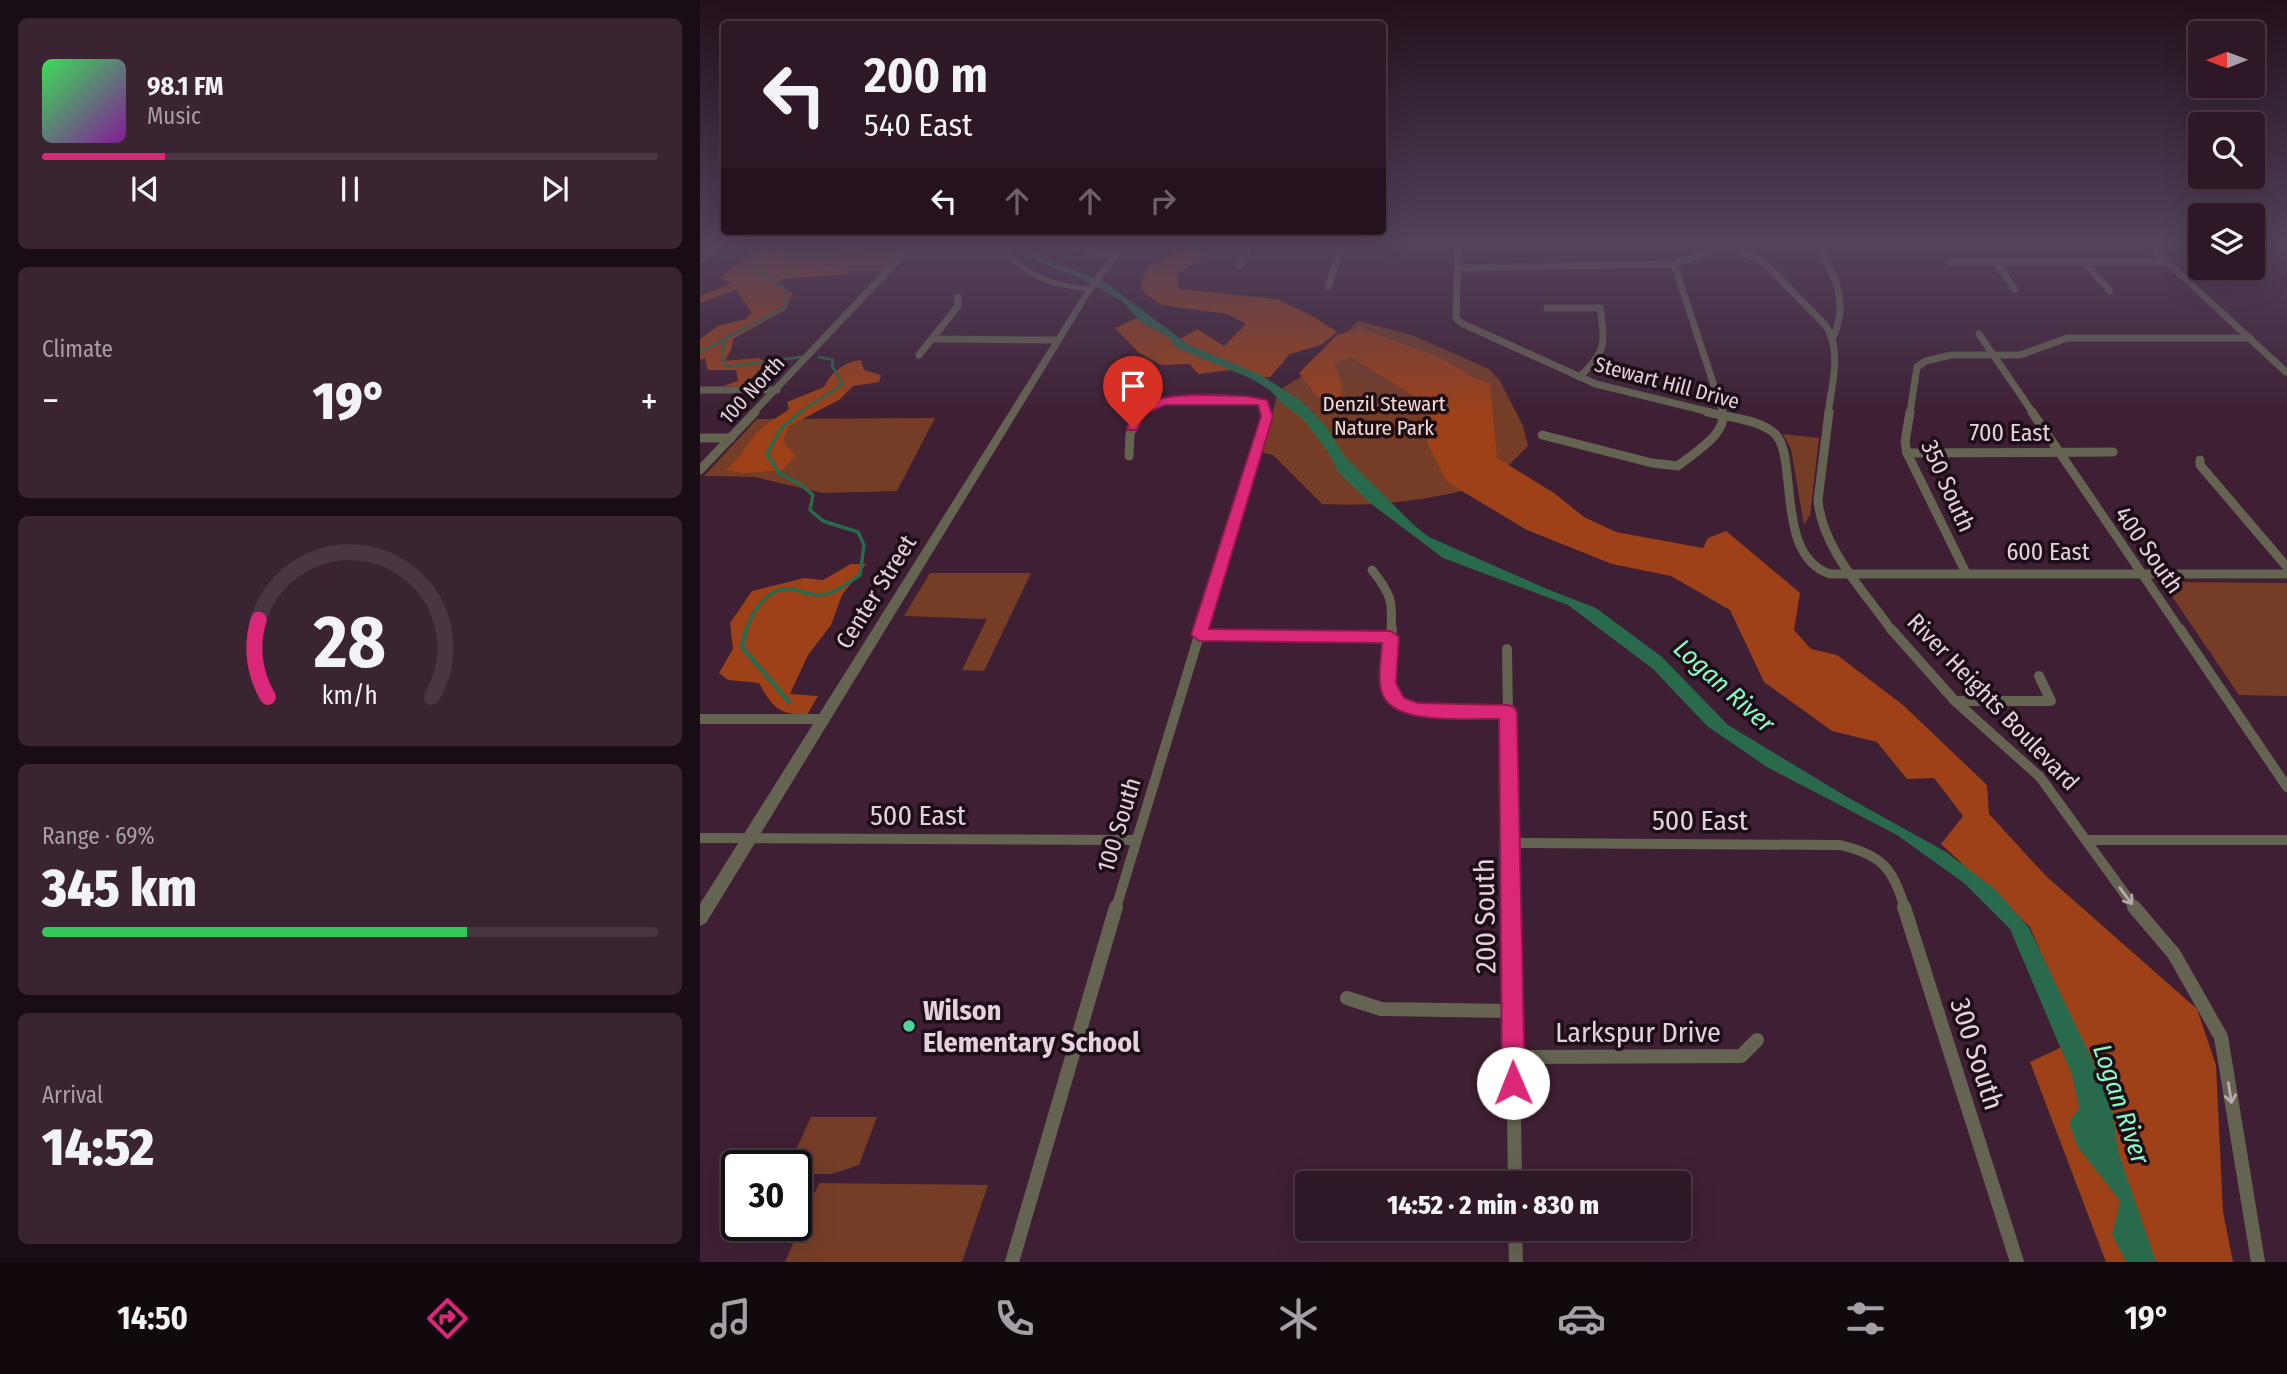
<!DOCTYPE html>
<html lang="en">
<head>
<meta charset="utf-8">
<style>
  :root { --surface:#2e1726; --page:#3a2432; --text:#f1f3f6; --muted:#a79fa7; --line:#493643; --accent:#db2777 }
  body { margin:0; font-family:"Fira Sans Condensed",sans-serif; background:var(--page); color:var(--text); height:100vh; display:flex; flex-direction:column; font-size:26px; white-space:nowrap }
  * { box-sizing:border-box; margin:0 }
  p { font-size:23px; color:var(--muted) }
  .icon { flex:none; width:38px; height:38px; fill:none; stroke:currentColor; stroke-width:2; stroke-linecap:round; stroke-linejoin:round }
  .map { position:relative; flex:1; overflow:hidden }
  .sheet { display:flex; flex-direction:column; gap:18px; padding:18px; background:#190d15; width:700px }
  .sheet>* { flex:none }
  .guide { position:absolute; left:21px; top:21px; width:665px; height:214px; border-radius:7px; box-shadow:0 7px 28px #0002,0 0 0 2px var(--line); background:#2e1726; color:var(--text); overflow:hidden }
  .needle { width:46px; rotate:269deg }
  .fabs { position:absolute; left:1488px; top:21px; display:grid; gap:14px }
  .fabs a { display:grid; place-items:center; width:77px; height:77px; border-radius:7px; background:var(--surface); box-shadow:0 7px 28px #0002,0 0 0 2px var(--line); font-size:35px }
  .speed { position:absolute; left:21px; top:1150px; display:flex; gap:14px; font-size:35px; font-weight:700; text-align:center }
  .speed>* { display:grid; place-content:center; width:91px; height:91px; border-radius:50%; background:var(--surface); box-shadow:0 7px 28px #0002,0 0 0 2px var(--line); line-height:1 }
  .speed .limit { border:4px solid #111; border-radius:10px; background:#fff; color:#111 }
  .pin { position:absolute; display:grid; place-items:center; width:60px; height:60px; color:#fff; margin:-72px -30px; border-radius:50% 50% 50% 0; rotate:-45deg; box-shadow:0 0 7px #0007 }
  .pin .icon { rotate:45deg }
  .me { position:absolute; width:77px; margin:-38px; rotate:359deg; stroke-linejoin:round; filter:drop-shadow(0 0 5px #0008) }
  .turn { display:flex; align-items:center; gap:24px; height:147px; padding:0 28px; font-size:32px }
  .turn .icon { width:91px; height:91px; stroke-width:2.5 }
  .turn b { display:block; font-size:49px; line-height:60px }
  .lanes { display:flex; align-items:center; height:66px; padding:0 28px; background:#0003; justify-content:center; gap:35px; direction:ltr }
  .lanes .off { opacity:.35 }
  .big { font-size:52px; font-weight:800; line-height:1.1 }
  .sheet .widget { flex:1; display:flex; flex-direction:column; justify-content:center; gap:10px; min-width:0; padding:0 24px; border-radius:10px; background:var(--page) }
  .sheet .dial { align-items:center; gap:0 }
  .dial svg { height:182px; overflow:visible; fill:none; stroke:var(--line); stroke-width:7; stroke-linecap:round; text-anchor:middle }
  .dial text { fill:var(--text); stroke:none }
  .song { display:flex; align-items:center; gap:21px }
  .cover { width:84px; height:84px; border-radius:10px; background:linear-gradient(135deg,hsl(130 70% 55%),hsl(290 70% 35%)) }
  .played { height:7px; border-radius:4px; background:linear-gradient(90deg,var(--accent) 20%,var(--line) 20%) }
  .keys { display:flex; justify-content:space-around; direction:ltr }
  .heat { display:flex; justify-content:space-between; align-items:center; font-size:38px; direction:ltr }
  .charge { height:10px; border-radius:5px; background:linear-gradient(90deg,#34c759 69%,var(--line) 0) }
  .trip { position:absolute; left:595px; top:1171px; width:396px; height:70px; border-radius:7px; background:var(--surface); box-shadow:0 7px 28px #0002,0 0 0 2px var(--line); font-weight:800; line-height:70px; text-align:center }
  .tab-bar { display:flex; height:112px; justify-content:space-around; align-items:center; background:#12090f; color:var(--muted) }
  .tab-bar .icon { width:49px; height:49px }
  .tab-bar .selected { color:var(--accent) }
  .tab-bar b { font-size:32px; color:var(--text) }
  main { display:flex; flex:1; min-height:0 }
  .map>svg:first-child { display:block }
</style>
</head>
<body>
<main>
<section class="sheet">
<div class="widget">
<div class="song"><i class="cover"></i><div><b>98.1 FM</b><p>Music</p></div></div>
<div class="played"></div>
<div class="keys"><svg class="icon" aria-label="previous" viewBox="0 0 24 24"><path d="M18 5L8 12l10 7zM5 5v14"/></svg><svg class="icon" aria-label="pause" viewBox="0 0 24 24"><path d="M8 5v14M16 5v14"/></svg><svg class="icon" aria-label="next" viewBox="0 0 24 24"><path d="M6 5l10 7-10 7zM19 5v14"/></svg></div>
</div>
<div class="widget"><p>Climate</p>
<div class="heat"><a>−</a><b class="big">19°</b><a>+</a></div>
</div>
<div class="widget dial"><svg viewBox="0 0 100 80">
<path d="M14 69A42 42 0 1 1 86 69"/>
<path d="M14 69A42 42 0 0 1 10 35" stroke="#db2777"/>
<text x="50" y="56" font-size="32" font-weight="700">28</text>
<text x="50" y="72" font-size="11">km/h</text>
</svg></div>
<div class="widget"><p>Range · 69%</p><b class="big">345 km</b><div class="charge"></div></div>
<div class="widget"><p>Arrival</p><b class="big">14:52</b></div>
</section>
<div class="map">
<svg width="1587" height="1262" viewBox="0 0 1587 1262">
  <rect width="100%" height="100%" fill="#3e1f33"/>
  <!-- green -->
  <g fill="#763d26">
    <path d="M76,242H214L186,271L41,273Z"/>
    <path d="M736,242H1010L990,245L737,247Z"/>
    <path d="M658,321L712,335L789,369L800,381L823,426L828,446L809,465L807,479C748,497 684,508 622,504L573,455L563,453L578,391L607,373Z"/>
    <path d="M235,418L197,491L122,493L55,477L4,476L57,419Z"/>
    <path d="M1083,434L1119,438L1110,515L1104,525L1091,449Z"/>
    <path d="M230,573H331L284,671L262,670L287,619L204,616Z"/>
    <path d="M1473,582L1587,583V696L1539,695L1467,589Z"/>
    <path d="M111,1117H177L159,1165L132,1174H114L104,1165H89Z"/>
    <path d="M119,1183L288,1185L262,1262H85Z"/>
  </g>
  <!-- forest -->
  <g fill="#9e4118">
    <path d="M70,242L197,245L194,249L175,248L157,253L87,255L83,260L140,268L149,274L83,279L75,285L93,293L85,310L33,339L32,347L25,361L59,358L66,363L43,387L23,386L38,381L36,370H8L5,358L0,360V339L18,326L46,319L52,313L36,290L0,303V296L32,283L19,278C37,266 50,250 70,242Z"/>
    <path d="M485,242H517L508,254L477,274L478,289L577,299L614,317L637,332L621,345L590,354L570,377H555L538,369L498,374L490,364L461,365L438,352L415,328L437,318L478,340L497,329L524,346L546,324L527,314L461,305L440,289L447,268L469,257Z"/>
    <path d="M660,328L739,357L775,378L790,383L797,458L854,493L884,517L916,532L1003,548L1008,538L1026,531L1100,593L1094,630L1111,649L1137,655L1203,705L1287,785L1289,814L1346,876L1497,1009L1516,1065L1523,1212L1533,1262H1406L1330,1062L1377,1040L1330,927L1241,844L1263,816L1234,778L1207,779L1177,742L1132,731L1064,682L1030,610L971,576L912,564L827,530L747,482L727,442L729,405L652,358L640,360L635,365L643,386L640,397H617L599,373L637,335Z"/>
    <path d="M161,360L164,370L181,375L179,382L153,386L139,400L89,426L83,441L95,456L82,470L44,473L26,470C40,459 47,443 60,430C68,422 80,416 89,409L87,402L124,387C131,372 144,362 161,360Z"/>
    <path d="M151,564H166L142,595L131,625L108,655L90,694L118,696L107,715C78,714 73,708 59,683L28,680L19,673L33,649L30,623L52,591L104,578L123,580Z"/>
  </g>
  <!-- water -->
  <path fill="#29694c" d="M315,242H325L343,258L406,283L489,345L559,374L600,400L626,426L645,457L715,526L729,537L847,589L896,608L962,657L1028,725L1147,797L1246,852L1296,890L1329,928L1411,1099L1418,1152L1456,1262H1426L1412,1235L1420,1201L1377,1146L1369,1122L1379,1108L1372,1075L1310,929L1264,883L1197,835L1067,767L1007,726L953,669L868,605L743,558L670,503L639,473L628,452L604,420L584,405L570,390L552,379L477,348L468,337L441,322L422,301L382,279L330,258Z"/>
  <g fill="none" stroke-linecap="round" stroke-linejoin="round">
    <!-- stream-far2 -->
    <g stroke="#29694c" stroke-width="2.5">
      <path d="M24,339L22,360L28,367L101,357"/>
      <path d="M0,352L82,309L87,301L84,288L56,269L49,258L86,242"/>
      <path d="M98,413L143,384L132,366L133,360L119,357"/>
    </g>
    <!-- stream-far1 -->
    <path stroke="#29694c" stroke-width="3.5" d="M46,631C51,613 68,586 90,589C101,590 109,596 121,595C136,593 148,583 160,575L164,545L158,532L123,521L110,510L113,495L100,484L79,473L67,454L81,428L101,412"/>
    <!-- stream -->
    <path stroke="#29694c" stroke-width="4.5" d="M46,629L42,647L89,702"/>
    <!-- minor-far3 -->
    <g stroke="#656352" stroke-width="7">
      <path d="M364,242L388,251L416,255"/>
      <path d="M423,242L430,245"/>
      <path d="M758,242L756,318L761,323L896,384L1014,413"/>
      <path d="M1020,242L1064,262L1126,326C1142,352 1132,384 1128,413"/>
      <path d="M1115,242C1134,273 1150,301 1133,337"/>
      <path d="M0,259L21,242"/>
      <path d="M1383,261L1410,291"/>
      <path d="M1250,262H1466"/>
      <path d="M1295,262L1315,289"/>
      <path d="M539,266L553,242"/>
      <path d="M758,268L974,264"/>
      <path d="M628,287L638,257L647,242"/>
      <path d="M847,308H900C905,343 907,352 879,377"/>
      <path d="M1279,334L1333,413"/>
      <path d="M233,339L358,340"/>
      <path d="M219,355L258,306V297"/>
      <path d="M0,390H77"/>
      <path d="M53,413L215,242"/>
      <path d="M440,413C463,390 532,398 563,402L566,413"/>
      <path d="M1023,413L974,264L1024,246"/>
      <path d="M1210,413L1217,367L1226,361L1251,355H1320L1367,338H1550"/>
    </g>
    <!-- minor-far2 -->
    <g stroke="#656352" stroke-width="9">
      <path d="M1007,412C1027,417 1056,419 1073,432C1100,452 1073,556 1130,574H1587"/>
      <path d="M1129,412L1118,500C1122,549 1165,592 1192,631"/>
      <path d="M1210,412L1205,442L1207,453L1266,573"/>
      <path d="M1332,412L1481,631"/>
      <path d="M842,435L952,463L978,466C992,454 1029,433 1022,412"/>
      <path d="M0,438H31"/>
      <path d="M1207,453L1413,452"/>
      <path d="M429,456L430,434L441,412"/>
      <path d="M1500,460V465L1587,567"/>
      <path d="M0,470L55,412"/>
      <path d="M672,570C691,594 693,600 691,631"/>
      <path d="M501,631L567,416L566,412"/>
    </g>
    <!-- minor-far1 -->
    <g stroke="#656352" stroke-width="10">
      <path d="M692,629C690,647 684,672 690,690C700,723 780,713 808,712"/>
      <path d="M1191,629L1255,701L1340,777L1435,908"/>
      <path d="M1480,629L1587,787"/>
      <path d="M499,635L691,637"/>
      <path d="M807,649L811,908"/>
      <path d="M1255,701H1351L1339,676"/>
      <path d="M0,719H123"/>
      <path d="M0,838L436,840"/>
      <path d="M1388,840H1587"/>
      <path d="M810,843L1140,845C1183,855 1192,868 1205,908"/>
      <path d="M416,908L501,629"/>
    </g>
    <!-- minor -->
    <g stroke="#656352" stroke-width="14">
      <path d="M811,907L815,1183"/>
      <path d="M1204,907L1317,1262"/>
      <path d="M1434,907L1474,954L1521,1037L1558,1262"/>
      <path d="M647,998L681,1009L812,1011"/>
      <path d="M813,1057L1041,1056L1057,1040"/>
      <path d="M815,1228L816,1262"/>
      <path d="M312,1262L416,907"/>
    </g>
    <!-- tertiary -->
    <g fill="#656352" fill-rule="evenodd">
      <path d="M295,242H303C321,272 355,284 388,286C400,271 416,242 438,242L413,264L390,295L6,923L0,926V904L385,291C349,288 315,274 295,242Z"/>
      <path d="M1441,242H1450L1587,368V376L1584,375Z"/>
    </g>
  </g>
  <!-- one-way arrows -->
  <defs><path id="oneway-shaft" d="M-6 0H5M1.5-3L5.5 0L1.5 3" fill="none" stroke-width="1.6" stroke-linecap="round" stroke-linejoin="round" transform="scale(1.75)"/></defs>
  <g stroke="#b8aaac">
    <use href="#oneway-shaft" transform="translate(1426 896) rotate(53)"/>
    <use href="#oneway-shaft" transform="translate(1530 1093) rotate(81)"/>
  </g>
  <!-- sky -->
  <linearGradient id="sky" x2="0" y2="1"><stop stop-color="#22111c"/><stop offset="0.58" stop-color="#52425b"/><stop offset="1" stop-color="#52425b" stop-opacity="0"/></linearGradient>
  <rect width="1587" height="419" fill="url(#sky)"/>
  <!-- route -->
  <path fill="#db2777" stroke="#8e194d" stroke-width="2" d="M546,396L567,400L573,416L509,629L691,631L699,637L696,683L704,698L718,703L808,705L814,707L817,712L825,1083L822,1091L813,1094L805,1091L802,1083L799,719C770,718 693,727 682,693C677,678 681,659 682,643L499,641L491,635L561,416L558,405H465L445,414L437,430H428L427,428C430,421 432,413 437,408C458,390 519,396 546,396Z"/>
  <!-- markers -->
  <circle fill="#4dd39a" stroke="#1c0e17" stroke-width="2.5" cx="209" cy="1026" r="7"/>
  <g text-anchor="middle" dominant-baseline="central" stroke-width="7" stroke-linejoin="round" paint-order="stroke">
    <!-- far-street labels -->
    <g font-size="21" fill="#e5d0dd" stroke="#1c0e17">
      <text transform="translate(967 383) rotate(15)">Stewart Hill Drive</text>
      <text transform="translate(52 390) rotate(-47)">100 North</text>
    </g>
    <!-- far-park labels -->
    <g font-size="21" fill="#f4d9cf" stroke="#1c0e17">
      <text x="684" y="404">Denzil Stewart<tspan x="684" dy="24">Nature Park</tspan></text>
    </g>
    <!-- street labels -->
    <g font-size="24" fill="#e5d0dd" stroke="#1c0e17">
      <text x="1310" y="433">700 East</text>
      <text transform="translate(1248 486) rotate(66)">350 South</text>
      <text transform="translate(1449 550) rotate(55)">400 South</text>
      <text x="1348" y="552">600 East</text>
      <text transform="translate(176 592) rotate(-58)">Center Street</text>
      <text transform="translate(1293 702) rotate(46)">River Heights Boulevard</text>
      <text transform="translate(419 825) rotate(-73)">100 South</text>
    </g>
    <!-- water labels -->
    <g font-size="26" font-style="italic" fill="#88fbc5" stroke="#1c0e17">
      <text transform="translate(1024 686) rotate(42)">Logan River</text>
      <text transform="translate(1421 1104) rotate(71)">Logan River</text>
    </g>
    <!-- near-street labels -->
    <g font-size="28" fill="#e5d0dd" stroke="#1c0e17">
      <text x="218" y="815">500 East</text>
      <text x="1000" y="820">500 East</text>
      <text transform="translate(785 916) rotate(-91)">200 South</text>
      <text x="938" y="1032">Larkspur Drive</text>
      <text transform="translate(1277 1054) rotate(72)">300 South</text>
    </g>
    <!-- near-poi labels -->
    <g font-size="28" font-weight="bold" fill="#e5d0dd" stroke="#1c0e17" text-anchor="start">
      <text x="223" y="1010">Wilson<tspan x="223" dy="32">Elementary School</tspan></text>
    </g>
  </g>
</svg>
<div class="fabs">
<a><svg class="needle" viewBox="-14 -14 28 28"><path d="M0-13l5 13h-10z" fill="#e53935"/><path d="M0 13l5-13h-10z" fill="#a79fa7"/></svg></a>
<a><svg class="icon" aria-label="search" viewBox="0 0 24 24"><circle cx="10" cy="10" r="6"/><path d="M15 15l6 6"/></svg></a>
<a><svg class="icon" aria-label="layers" viewBox="0 0 24 24"><path d="M12 4l9 5-9 5-9-5zM3 14l9 5 9-5"/></svg></a>
</div>
<div class="speed"><div class="limit">30</div></div>
<div class="pin" style="left:433px;top:428px;background:#d93025"><svg class="icon" aria-label="arrive" viewBox="0 0 24 24"><path d="M6 21V4h12l-3 4 3 4H6"/></svg></div>
<svg class="me" style="left:813px;top:1083px" viewBox="-20 -20 40 40"><circle r="19" fill="#fff"/><path d="M0-13L10 11 0 6-10 11z" fill="#db2777"/></svg>
<div class="trip">14:52 · 2 min · 830 m</div>
<div class="guide">
<div class="turn"><svg class="icon" aria-label="left" viewBox="0 0 24 24"><path d="M17 20v-9H6M10 6l-5 5 5 5"/></svg><div><b>200 m</b>540 East</div></div>
<div class="lanes"><svg class="icon" aria-label="left" viewBox="0 0 24 24"><path d="M17 20v-9H6M10 6l-5 5 5 5"/></svg><svg class="icon off" aria-label="ahead" viewBox="0 0 24 24"><path d="M12 20V5M6 11l6-6 6 6"/></svg><svg class="icon off" aria-label="ahead" viewBox="0 0 24 24"><path d="M12 20V5M6 11l6-6 6 6"/></svg><svg class="icon off" aria-label="right" viewBox="0 0 24 24"><path d="M7 20v-9h11M14 6l5 5-5 5"/></svg></div>
</div>
</div>
</main>
<nav class="tab-bar">
<b>14:50</b>
<svg class="icon selected" aria-label="directions" viewBox="0 0 24 24"><path d="M12 3l9 9-9 9-9-9zM9 14v-3h6M13 9l2 2-2 2"/></svg>
<svg class="icon" aria-label="music" viewBox="0 0 24 24"><path d="M9 18V5l10-2v13"/><circle cx="6" cy="18" r="3"/><circle cx="16" cy="16" r="3"/></svg>
<svg class="icon" aria-label="phone" viewBox="0 0 24 24"><path d="M5 4h4l2 5-3 2q2 4 5 5l2-3 5 2v4C11 20 4 13 5 4z"/></svg>
<svg class="icon" aria-label="climate" viewBox="0 0 24 24"><path d="M12 3v18M4 7l16 10M4 17L20 7"/></svg>
<svg class="icon" aria-label="car" viewBox="0 0 24 24"><path d="M5 17H2v-5l4-1 3-4h7l3 4 3 1v5h-3M9 17h6M6 11h13"/><circle cx="7" cy="17" r="2"/><circle cx="17" cy="17" r="2"/></svg>
<svg class="icon" aria-label="filters" viewBox="0 0 24 24"><path d="M4 7h16M4 17h16"/><circle cx="9" cy="7" r="2"/><circle cx="15" cy="17" r="2"/></svg>
<b>19°</b>
</nav>
</body>
</html>
